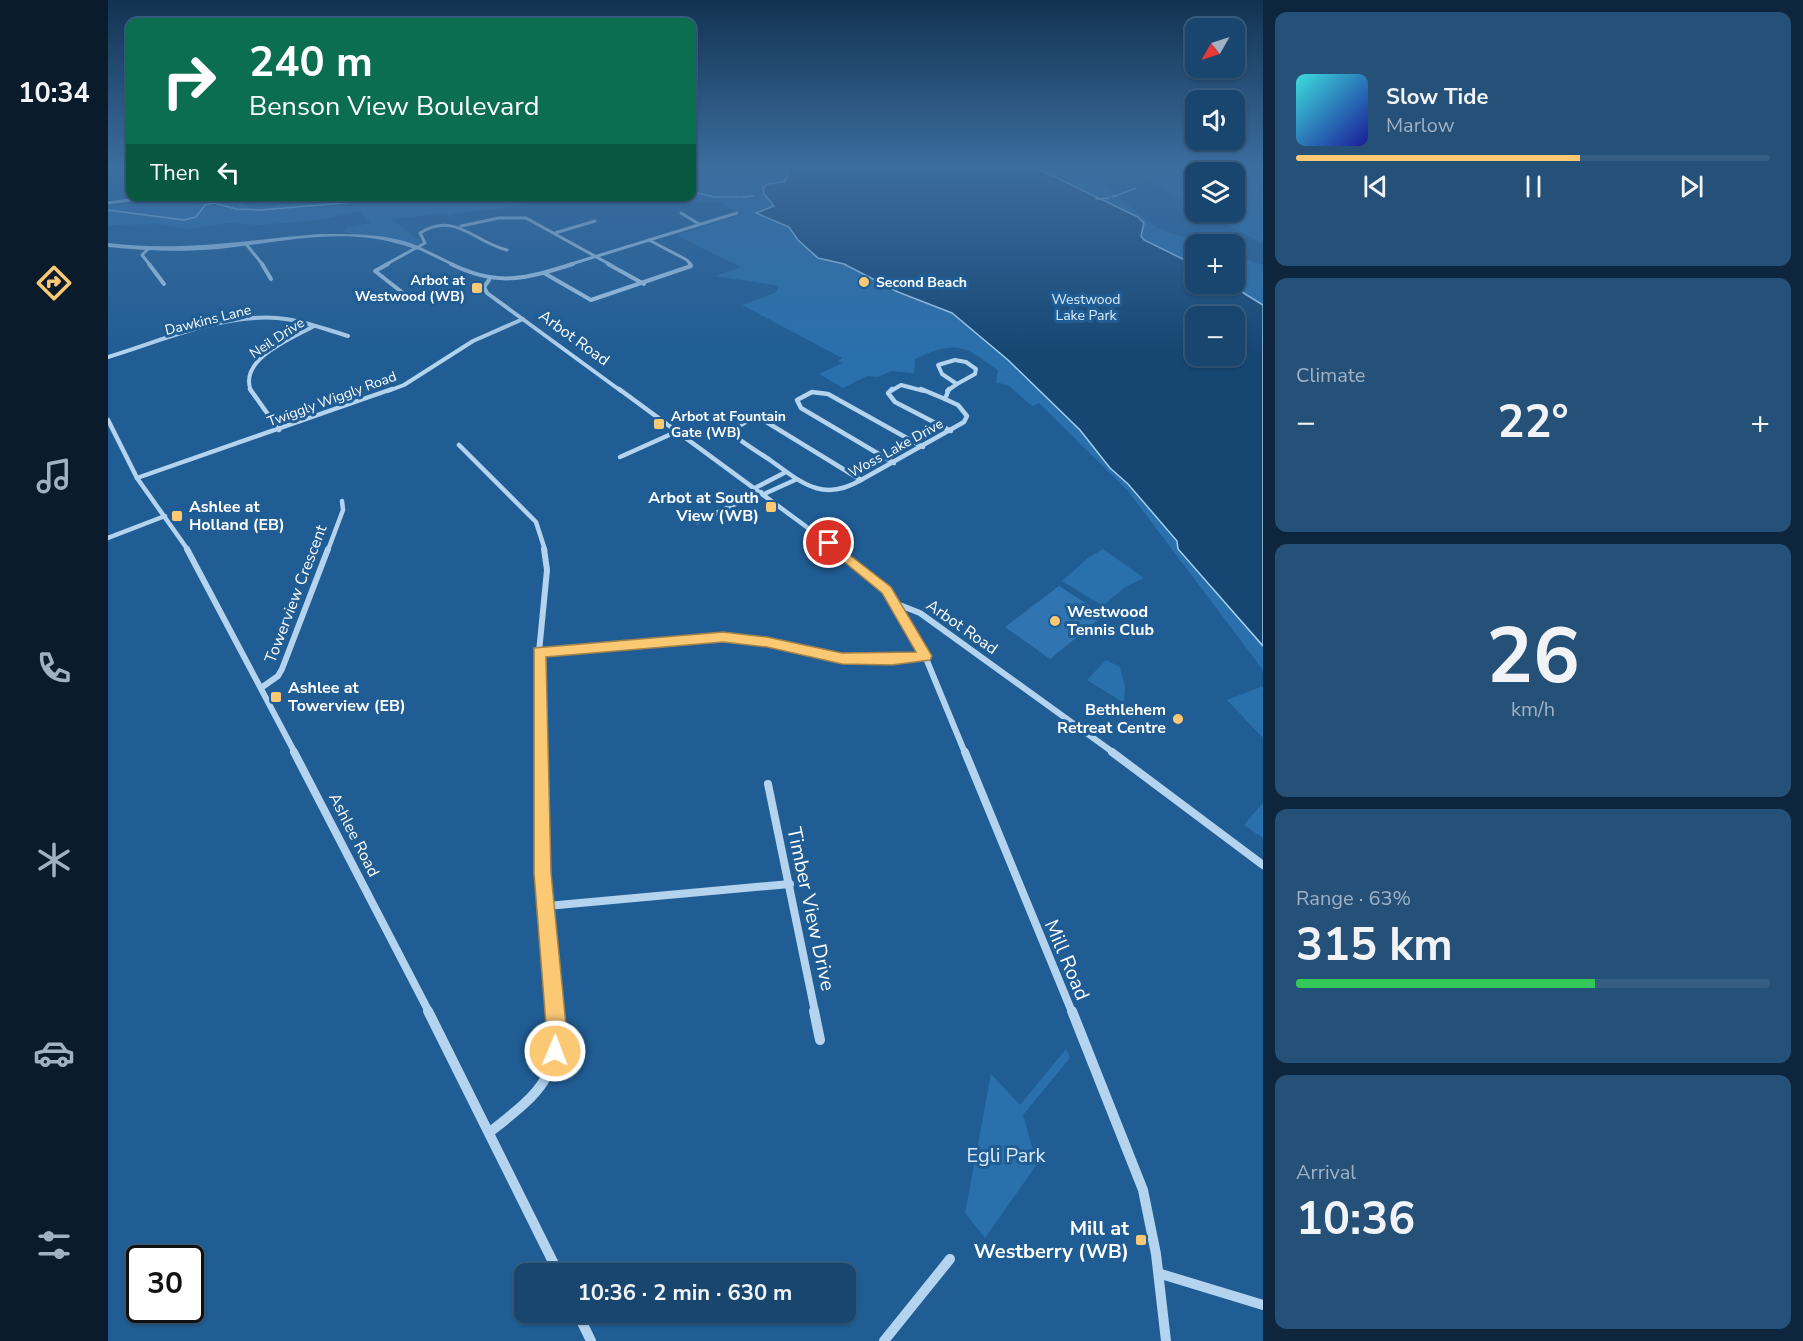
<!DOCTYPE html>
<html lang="en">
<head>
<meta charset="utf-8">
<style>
  :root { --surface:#18466f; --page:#255077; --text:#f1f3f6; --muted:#9fb1c3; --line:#365e82; --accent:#fbc874 }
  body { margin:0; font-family:"Nunito Sans",sans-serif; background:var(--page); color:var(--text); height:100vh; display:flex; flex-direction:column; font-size:22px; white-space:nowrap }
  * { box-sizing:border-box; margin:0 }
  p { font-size:20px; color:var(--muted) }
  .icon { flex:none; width:33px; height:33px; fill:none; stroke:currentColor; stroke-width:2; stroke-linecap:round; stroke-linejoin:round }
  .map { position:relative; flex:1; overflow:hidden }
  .sheet { display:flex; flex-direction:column; gap:12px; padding:12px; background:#0d263d; width:540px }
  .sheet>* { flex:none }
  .hud { position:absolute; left:18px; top:18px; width:570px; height:183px; border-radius:12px; box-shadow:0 2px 4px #0004,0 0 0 2px var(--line); background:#0b6e4f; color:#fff; overflow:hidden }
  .needle { width:39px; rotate:231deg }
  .fabs { position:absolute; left:1077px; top:18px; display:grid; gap:12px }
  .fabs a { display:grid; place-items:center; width:60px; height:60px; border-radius:12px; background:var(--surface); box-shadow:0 2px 4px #0004,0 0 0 2px var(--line); font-size:30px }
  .speed { position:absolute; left:18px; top:1245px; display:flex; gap:12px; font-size:30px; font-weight:700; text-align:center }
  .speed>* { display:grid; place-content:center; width:78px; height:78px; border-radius:50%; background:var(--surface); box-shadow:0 2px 4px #0004,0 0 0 2px var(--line); line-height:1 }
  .speed .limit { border:3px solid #111; border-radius:9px; background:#fff; color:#111 }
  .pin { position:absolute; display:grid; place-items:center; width:51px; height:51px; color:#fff; margin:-26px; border:3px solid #fff; border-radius:50%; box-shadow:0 2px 6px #0007 }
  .me { position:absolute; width:66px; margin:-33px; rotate:1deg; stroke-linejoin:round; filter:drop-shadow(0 0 4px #0008) }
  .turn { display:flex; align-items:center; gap:21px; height:126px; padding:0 24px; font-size:27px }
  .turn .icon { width:78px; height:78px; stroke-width:2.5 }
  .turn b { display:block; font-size:42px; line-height:51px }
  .then { display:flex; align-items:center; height:57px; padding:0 24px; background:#0003; gap:12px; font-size:22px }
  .big { font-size:45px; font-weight:700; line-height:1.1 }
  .sheet .card { flex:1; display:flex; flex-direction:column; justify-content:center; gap:9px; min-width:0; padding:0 21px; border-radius:12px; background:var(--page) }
  .sheet .dial { align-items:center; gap:0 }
  .dial b { font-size:78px; line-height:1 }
  .song { display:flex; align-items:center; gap:18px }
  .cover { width:72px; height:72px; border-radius:9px; background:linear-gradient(135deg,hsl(180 70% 55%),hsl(240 70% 35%)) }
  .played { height:6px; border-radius:3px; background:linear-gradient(90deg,var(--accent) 60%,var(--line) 60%) }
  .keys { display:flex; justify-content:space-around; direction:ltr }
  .heat { display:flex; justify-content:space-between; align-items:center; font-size:33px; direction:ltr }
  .charge { height:9px; border-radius:4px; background:linear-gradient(90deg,#34c759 63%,var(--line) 0) }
  .trip { position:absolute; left:406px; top:1263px; width:342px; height:60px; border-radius:12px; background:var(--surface); box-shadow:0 2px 4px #0004,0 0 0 2px var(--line); font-weight:700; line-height:60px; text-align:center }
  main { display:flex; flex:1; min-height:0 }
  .tabs { display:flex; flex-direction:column; width:108px; justify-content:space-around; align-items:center; background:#0a1c2c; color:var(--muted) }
  .tabs .icon { width:42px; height:42px }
  .tabs .on { color:var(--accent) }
  .tabs b { font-size:27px; color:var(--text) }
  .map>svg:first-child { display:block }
</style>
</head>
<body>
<main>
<nav class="tabs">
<b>10:34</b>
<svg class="icon on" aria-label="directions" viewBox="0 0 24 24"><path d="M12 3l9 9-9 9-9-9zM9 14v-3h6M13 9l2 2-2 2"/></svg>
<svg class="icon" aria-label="music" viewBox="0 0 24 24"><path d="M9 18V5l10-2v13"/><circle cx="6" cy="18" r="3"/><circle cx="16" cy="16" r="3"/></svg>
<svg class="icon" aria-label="phone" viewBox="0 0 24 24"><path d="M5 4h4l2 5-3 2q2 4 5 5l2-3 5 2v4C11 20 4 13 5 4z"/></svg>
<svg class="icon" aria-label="climate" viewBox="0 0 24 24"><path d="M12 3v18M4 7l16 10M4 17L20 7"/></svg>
<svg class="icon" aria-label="car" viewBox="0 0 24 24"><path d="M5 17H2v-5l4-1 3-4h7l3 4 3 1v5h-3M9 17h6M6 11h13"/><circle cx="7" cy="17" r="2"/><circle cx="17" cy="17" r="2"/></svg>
<svg class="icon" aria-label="filters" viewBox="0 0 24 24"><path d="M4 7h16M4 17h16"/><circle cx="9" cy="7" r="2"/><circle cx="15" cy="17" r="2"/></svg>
</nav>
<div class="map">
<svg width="1155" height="1341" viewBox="0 0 1155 1341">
  <rect width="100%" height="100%" fill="#205d94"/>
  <!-- green -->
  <g fill="#2a70ac" fill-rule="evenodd">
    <path d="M584,166H971L1049,228L1094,244H1088V284H1126L1127,256L1155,265V670L1020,491L931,403L924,406L901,386L888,382L890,370C858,348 851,338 807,359L806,373L783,371L770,377L759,376L735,388L711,374L734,363L730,361L734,358L634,305L667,293L671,286L608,276L633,267L568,235L636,214L611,202L447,199L397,208L342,214L355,223L337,213L283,219L313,242L308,245L236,232L239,228L263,223L251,211L210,220L152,225L120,223L80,229L50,224L0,225V206L5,205L73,201L86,205L123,197L142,208L252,196H584ZM1088,316H1126V356H1088Z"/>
    <path d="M1015,166H1155V244L1096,212H1126V172H1088L1087,207Z"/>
    <path d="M995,549L1036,578L1017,587L995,606L954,581L980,558Z"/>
    <path d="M998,660L1012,667L1017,687L1016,703L979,680Z"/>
    <path d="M1155,686V738L1119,700Z"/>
    <path d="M1155,803V838L1136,825Z"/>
    <path d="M958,1049L962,1058L915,1115L929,1164L877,1238L857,1213L883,1074L912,1105Z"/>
  </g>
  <!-- water -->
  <path fill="#164672" stroke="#a6cfef" stroke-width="1.5" fill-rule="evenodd" d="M681,166H924L1030,217L1036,223L1033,236L1036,240L1087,265L1088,284H1121L1155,305V646L1070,549L1069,541L1020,484L1002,468L972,430L900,360L844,313L790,292L736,264L710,258L690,240L681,227L648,213L666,206L656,194L655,188L659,184L676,182L680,176ZM1088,316H1126V356H1088Z"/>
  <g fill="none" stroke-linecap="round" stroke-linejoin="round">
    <!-- stream -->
    <g stroke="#a6cfef" stroke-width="1.5">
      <path d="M584,192L607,197H632"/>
      <path d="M634,197L645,196"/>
      <path d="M1004,197L1028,188"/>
      <path d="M988,199L1001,198"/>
      <path d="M0,210L76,220L88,217L97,205L106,203L128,209L153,210L293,198L358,200L378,196"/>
    </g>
  </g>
  <!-- building -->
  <path fill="#3075b1" d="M951,586L996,615L942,659L897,627Z"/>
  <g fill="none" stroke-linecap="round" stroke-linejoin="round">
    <!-- minor-far5 -->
    <g stroke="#b3d3ee" stroke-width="3">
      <path d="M0,203L51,196"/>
      <path d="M573,213L591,224"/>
      <path d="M353,226L391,218H418L503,265"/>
      <path d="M447,233L487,221"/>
      <path d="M541,240L579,260L583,265"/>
      <path d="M138,244L155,265"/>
      <path d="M311,248L346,265"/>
      <path d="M40,249L34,255L42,265"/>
      <path d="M277,265L317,243L312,233C347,211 366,242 399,250"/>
      <path d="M460,265L629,213"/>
    </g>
    <!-- minor-far4 -->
    <g stroke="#b3d3ee" stroke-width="4">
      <path d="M41,264L56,284"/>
      <path d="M154,264L163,279"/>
      <path d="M280,264L267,271L295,293L328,300"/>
      <path d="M343,264C390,287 417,279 465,264"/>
      <path d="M500,264L536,284"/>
      <path d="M436,273L483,300L583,266L582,264"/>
      <path d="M381,280L376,287L379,293L513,391"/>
      <path d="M0,357C53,341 112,314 169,318C193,320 217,329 240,336"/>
      <path d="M847,360L858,362L868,369L867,374L849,384L834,374L830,365Z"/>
      <path d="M143,391C130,359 184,338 206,326"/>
      <path d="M280,391L296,385L365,341L415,319"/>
      <path d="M783,391L793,385L816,391"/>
      <path d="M839,391L849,384"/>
    </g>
    <!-- minor-far3 -->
    <g stroke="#b3d3ee" stroke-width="4.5">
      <path d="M142,389L171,430"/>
      <path d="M511,389L730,550"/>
      <path d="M784,389L780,393L787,402L843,431"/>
      <path d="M813,389L837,399"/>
      <path d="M0,420L29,478L80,550"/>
      <path d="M641,420H655L753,480C714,503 693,482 662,460C650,452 638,445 627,436L626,429Z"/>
      <path d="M351,445L428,522L437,550"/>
      <path d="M512,457L570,431"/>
      <path d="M786,463L693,408L689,400L704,392L720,394L815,447"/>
      <path d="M29,478L284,389"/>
      <path d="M753,480L856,422L859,416L850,405L837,399L841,389"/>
      <path d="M647,488L676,473"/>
      <path d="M656,494L687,480"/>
      <path d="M589,522L653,492"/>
      <path d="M0,538L57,516"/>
      <path d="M220,550L235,510L234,501"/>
    </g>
    <!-- minor-far2 -->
    <g stroke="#b3d3ee" stroke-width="6">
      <path d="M79,549L187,753"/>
      <path d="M728,549L779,590L817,656L857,753"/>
      <path d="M789,604L812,613L1006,753"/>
      <path d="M431,652L615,637L659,642L734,658L784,660L817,656"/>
      <path d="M153,688L170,676L174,669L220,549"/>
      <path d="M433,753L431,652L439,570L436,549"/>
    </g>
    <!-- minor-far1 -->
    <g stroke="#b3d3ee" stroke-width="8">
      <path d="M186,752L321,1012"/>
      <path d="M433,752L435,873L447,1012"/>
      <path d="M857,752L964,1012"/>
      <path d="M1004,752L1155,865"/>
      <path d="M660,784L707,1012"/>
      <path d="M439,906L682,884"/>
    </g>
    <!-- minor -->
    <g stroke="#b3d3ee" stroke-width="10">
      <path d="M320,1011L451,1274"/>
      <path d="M706,1011L712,1040"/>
      <path d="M964,1011L1035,1190L1048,1254L1058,1341"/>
      <path d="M382,1132C431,1093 453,1078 447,1011"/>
      <path d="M1053,1274L1155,1305"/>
      <path d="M469,1312L483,1341"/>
      <path d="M776,1341L842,1259"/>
    </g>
    <!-- tertiary -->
    <path fill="#b3d3ee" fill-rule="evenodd" d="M211,234C244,234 284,233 314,248L311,250C295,245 279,240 262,238C211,232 160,244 110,249C74,252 37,251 0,247V243C74,252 138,240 211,234Z"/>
  </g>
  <!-- sky -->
  <linearGradient id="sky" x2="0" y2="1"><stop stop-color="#123351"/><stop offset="0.47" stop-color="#3c6d9f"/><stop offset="1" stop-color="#3c6d9f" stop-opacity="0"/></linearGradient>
  <rect width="1155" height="354" fill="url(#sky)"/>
  <!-- route -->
  <path fill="#fbc874" stroke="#a3824b" stroke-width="1.5" d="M721,539L783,587L824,656L822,660L784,665L734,664L659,647L615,642L438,657L443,873L458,1025L454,1058L447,1061L440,1058L437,1051L438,1025L426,873V648L615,632L659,637L734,653L808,652L774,593L717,546L715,543Z"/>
  <!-- markers -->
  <g fill="#fbc874" stroke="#205d94" stroke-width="2">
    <circle cx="756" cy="282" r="6"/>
    <rect x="363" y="282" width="12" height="12" rx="3"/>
    <rect x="545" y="418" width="12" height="12" rx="3"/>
    <rect x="657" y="501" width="12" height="12" rx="3"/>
    <rect x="63" y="510" width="12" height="12" rx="3"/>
    <circle cx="947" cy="621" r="6"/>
    <rect x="162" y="691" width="12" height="12" rx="3"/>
    <circle cx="1070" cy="719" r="6"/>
    <rect x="1027" y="1234" width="12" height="12" rx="3"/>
  </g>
  <g text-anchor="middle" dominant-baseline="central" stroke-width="6" stroke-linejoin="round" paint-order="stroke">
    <!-- far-poi labels -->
    <g font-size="14" font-weight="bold" fill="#fff" stroke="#205d94" text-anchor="start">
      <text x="357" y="280" text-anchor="end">Arbot at<tspan x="357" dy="16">Westwood (WB)</tspan></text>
      <text x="768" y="282">Second Beach</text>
      <text x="563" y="416">Arbot at Fountain<tspan x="563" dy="16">Gate (WB)</tspan></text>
    </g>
    <!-- far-park labels -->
    <g font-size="14" fill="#d9ebfa" stroke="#205d94">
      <text x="978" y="299">Westwood<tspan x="978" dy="16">Lake Park</tspan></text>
    </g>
    <!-- far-street labels -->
    <g font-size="14" fill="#fff" stroke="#205d94">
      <text transform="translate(100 320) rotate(-14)">Dawkins Lane</text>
      <text transform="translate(169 338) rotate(-33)">Neil Drive</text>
      <text transform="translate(224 399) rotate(-20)">Twiggly Wiggly Road</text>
      <text transform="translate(788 448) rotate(-29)">Woss Lake Drive</text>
    </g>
    <!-- street labels -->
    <g font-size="16" fill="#fff" stroke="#205d94">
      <text transform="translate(466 338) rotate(36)">Arbot Road</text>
      <text transform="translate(188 594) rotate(-69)">Towerview Crescent</text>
      <text transform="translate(854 627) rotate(35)">Arbot Road</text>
      <text transform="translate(246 835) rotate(63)">Ashlee Road</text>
    </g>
    <!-- poi labels -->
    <g font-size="16" font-weight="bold" fill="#fff" stroke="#205d94" text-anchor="start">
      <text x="651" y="498" text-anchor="end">Arbot at South<tspan x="651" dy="18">View (WB)</tspan></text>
      <text x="81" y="507">Ashlee at<tspan x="81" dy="18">Holland (EB)</tspan></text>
      <text x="959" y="612">Westwood<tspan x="959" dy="18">Tennis Club</tspan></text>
      <text x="180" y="688">Ashlee at<tspan x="180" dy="18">Towerview (EB)</tspan></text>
      <text x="1058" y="710" text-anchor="end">Bethlehem<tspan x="1058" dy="18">Retreat Centre</tspan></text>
    </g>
    <!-- near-street labels -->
    <g font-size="20" fill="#fff" stroke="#205d94">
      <text transform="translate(703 909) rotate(78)">Timber View Drive</text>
      <text transform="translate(959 960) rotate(67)">Mill Road</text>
    </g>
    <!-- near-park labels -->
    <g font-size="20" fill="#d9ebfa" stroke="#205d94">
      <text x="898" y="1155">Egli Park</text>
    </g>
    <!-- near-poi labels -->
    <g font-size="20" font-weight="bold" fill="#fff" stroke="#205d94" text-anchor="end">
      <text x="1021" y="1228">Mill at<tspan x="1021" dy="23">Westberry (WB)</tspan></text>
    </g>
  </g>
</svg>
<div class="fabs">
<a><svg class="needle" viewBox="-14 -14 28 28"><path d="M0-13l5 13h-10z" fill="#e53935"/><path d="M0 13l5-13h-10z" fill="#9fb1c3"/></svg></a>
<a><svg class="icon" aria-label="sound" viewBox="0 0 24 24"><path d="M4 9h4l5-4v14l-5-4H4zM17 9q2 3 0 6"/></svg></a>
<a><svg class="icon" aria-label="layers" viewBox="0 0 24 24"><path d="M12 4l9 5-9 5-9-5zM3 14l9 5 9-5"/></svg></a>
<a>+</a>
<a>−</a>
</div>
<div class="speed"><div class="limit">30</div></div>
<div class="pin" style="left:721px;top:543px;background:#d93025"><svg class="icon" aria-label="arrive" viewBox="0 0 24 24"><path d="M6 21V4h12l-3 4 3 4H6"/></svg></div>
<svg class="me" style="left:447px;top:1051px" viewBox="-20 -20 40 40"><circle r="17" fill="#fbc874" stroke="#fff" stroke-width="3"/><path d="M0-11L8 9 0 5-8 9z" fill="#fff"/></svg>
<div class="trip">10:36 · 2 min · 630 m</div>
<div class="hud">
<div class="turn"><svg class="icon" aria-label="right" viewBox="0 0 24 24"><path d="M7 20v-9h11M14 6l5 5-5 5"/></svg><div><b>240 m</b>Benson View Boulevard</div></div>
<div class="then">Then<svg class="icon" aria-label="left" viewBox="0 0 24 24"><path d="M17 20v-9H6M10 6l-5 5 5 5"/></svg></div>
</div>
</div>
<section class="sheet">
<div class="card">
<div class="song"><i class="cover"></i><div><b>Slow Tide</b><p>Marlow</p></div></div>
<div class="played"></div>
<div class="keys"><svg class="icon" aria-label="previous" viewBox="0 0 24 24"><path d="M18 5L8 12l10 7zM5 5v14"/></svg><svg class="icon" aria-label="pause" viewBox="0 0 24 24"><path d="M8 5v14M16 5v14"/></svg><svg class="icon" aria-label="next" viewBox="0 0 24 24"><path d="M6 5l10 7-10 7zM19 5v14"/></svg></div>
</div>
<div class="card"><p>Climate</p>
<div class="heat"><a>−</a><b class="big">22°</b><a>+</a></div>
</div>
<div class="card dial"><b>26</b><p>km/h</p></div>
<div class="card"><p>Range · 63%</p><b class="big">315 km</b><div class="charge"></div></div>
<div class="card"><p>Arrival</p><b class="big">10:36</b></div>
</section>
</main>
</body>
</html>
